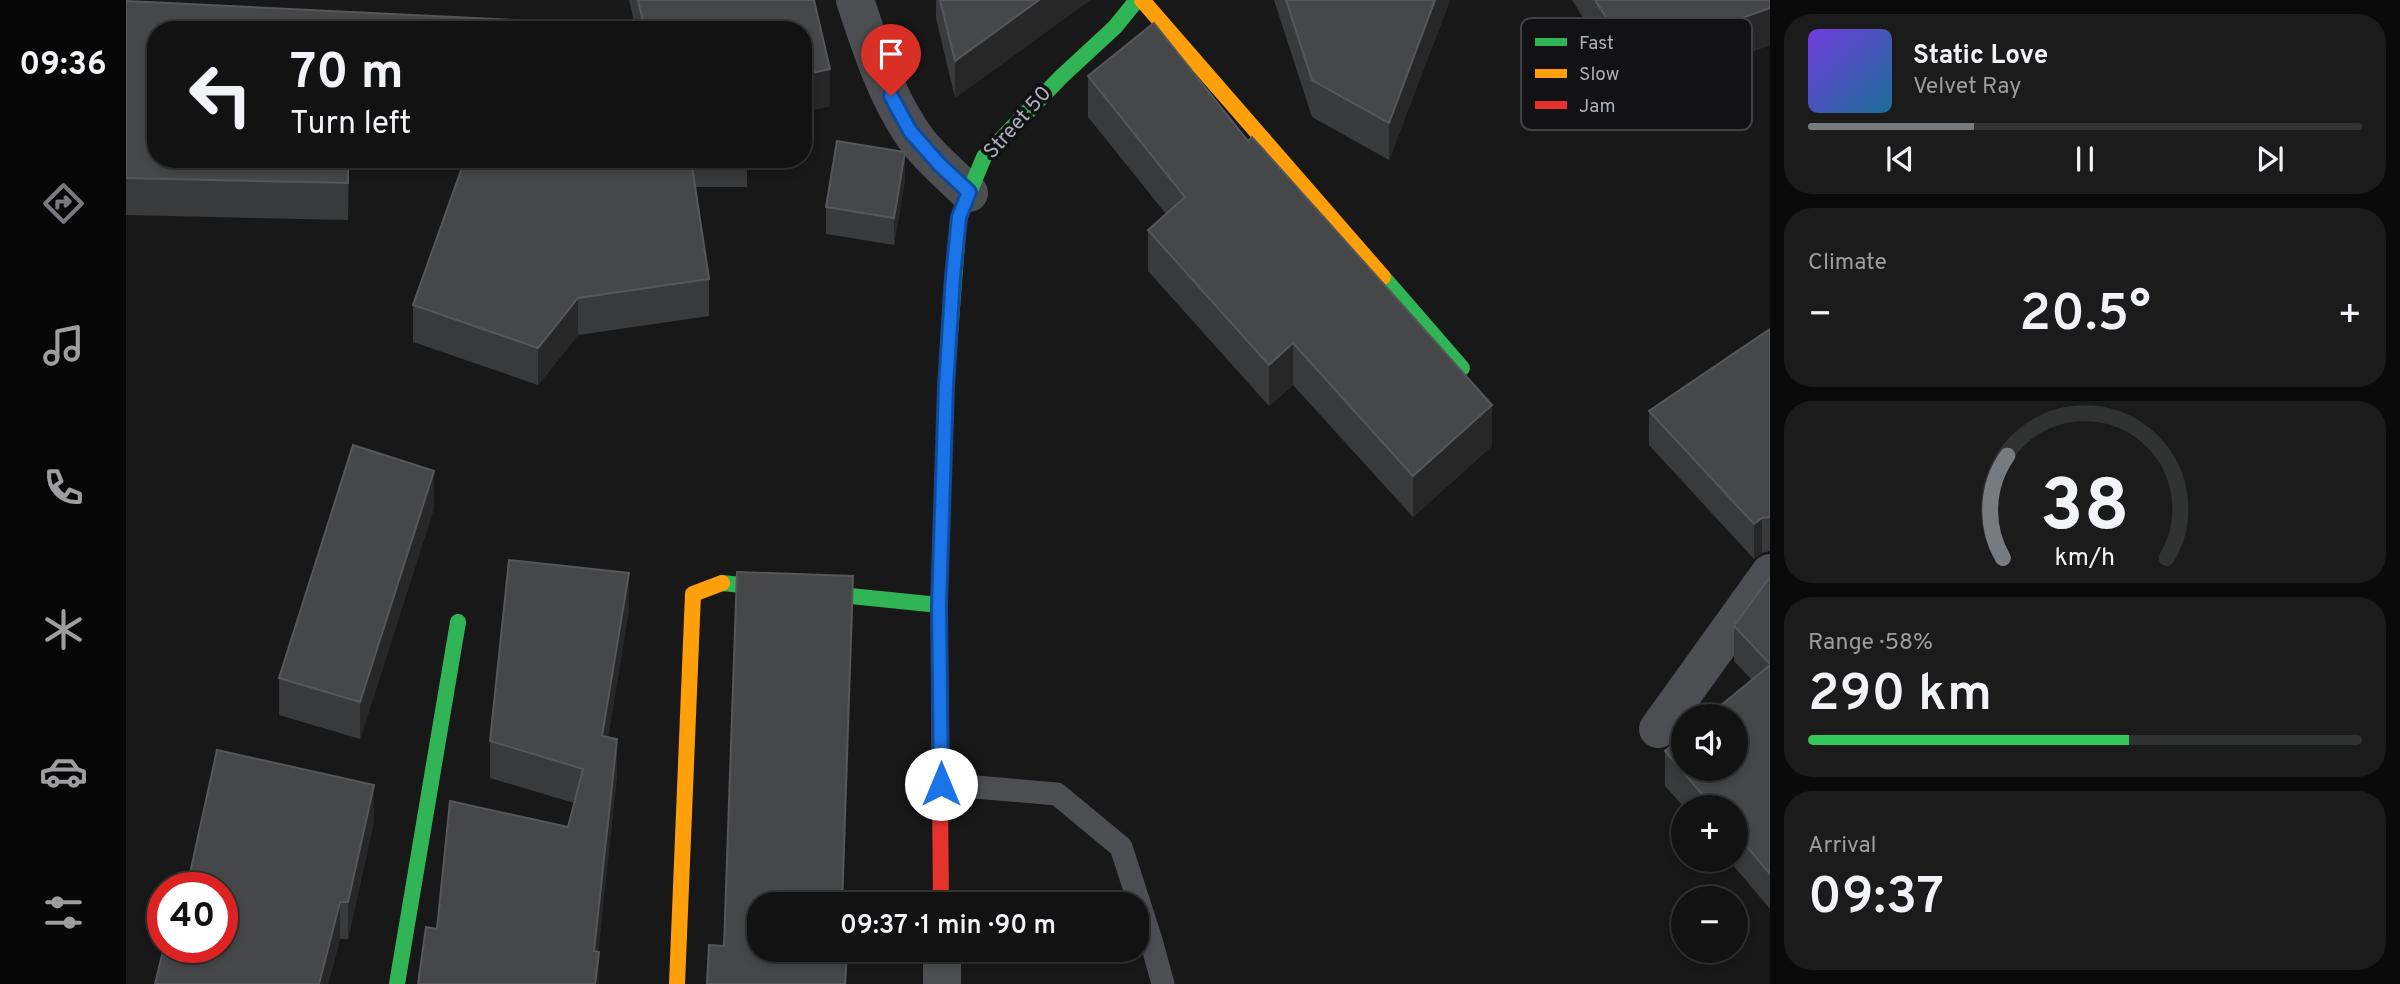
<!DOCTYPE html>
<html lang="en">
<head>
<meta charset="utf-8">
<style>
  :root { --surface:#121212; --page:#1b1b1b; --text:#f1f3f6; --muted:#9c9e9f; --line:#313232; --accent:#777b80 }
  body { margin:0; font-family:Overpass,sans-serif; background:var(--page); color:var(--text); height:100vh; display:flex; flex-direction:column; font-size:26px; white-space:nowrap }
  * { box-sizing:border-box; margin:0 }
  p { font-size:23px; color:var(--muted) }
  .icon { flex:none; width:38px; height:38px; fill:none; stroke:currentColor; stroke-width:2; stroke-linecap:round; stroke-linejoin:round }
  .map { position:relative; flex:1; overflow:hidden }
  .side { display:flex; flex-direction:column; gap:14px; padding:14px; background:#0a0a0a; width:630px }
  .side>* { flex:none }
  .guide { position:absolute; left:21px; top:21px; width:665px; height:147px; border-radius:28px; box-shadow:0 4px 10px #0003,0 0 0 2px var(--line); background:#121212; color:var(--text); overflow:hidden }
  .controls { position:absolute; left:1545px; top:704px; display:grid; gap:14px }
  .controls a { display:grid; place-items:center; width:77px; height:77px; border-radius:50%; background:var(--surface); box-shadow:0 4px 10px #0003,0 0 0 2px var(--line); font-size:35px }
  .speed { position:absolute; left:21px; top:872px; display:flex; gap:14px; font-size:35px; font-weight:700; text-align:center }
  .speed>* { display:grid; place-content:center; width:91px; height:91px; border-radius:50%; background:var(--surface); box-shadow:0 4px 10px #0003,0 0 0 2px var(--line); line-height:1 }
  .speed .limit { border:10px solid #d22; background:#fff; color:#111 }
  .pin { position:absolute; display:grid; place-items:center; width:60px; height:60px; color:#fff; margin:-72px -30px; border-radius:50% 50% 50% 0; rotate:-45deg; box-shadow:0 0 7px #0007 }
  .pin .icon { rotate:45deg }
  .me { position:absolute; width:77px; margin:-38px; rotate:0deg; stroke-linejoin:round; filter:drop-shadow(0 0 5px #0008) }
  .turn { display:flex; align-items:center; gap:24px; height:147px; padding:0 28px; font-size:32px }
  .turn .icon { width:91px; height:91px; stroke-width:2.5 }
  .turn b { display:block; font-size:49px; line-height:60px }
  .big { font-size:52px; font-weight:600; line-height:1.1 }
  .side .widget { flex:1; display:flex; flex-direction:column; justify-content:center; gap:10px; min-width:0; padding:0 24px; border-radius:28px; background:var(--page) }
  .side .dial { align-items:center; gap:0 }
  .dial svg { height:182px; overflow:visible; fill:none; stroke:var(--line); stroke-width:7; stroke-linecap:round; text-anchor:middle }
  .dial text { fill:var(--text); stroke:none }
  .song { display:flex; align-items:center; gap:21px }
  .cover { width:84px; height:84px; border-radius:10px; background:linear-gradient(135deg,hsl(260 70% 55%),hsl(200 70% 35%)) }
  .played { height:7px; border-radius:4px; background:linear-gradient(90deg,var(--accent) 30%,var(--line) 30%) }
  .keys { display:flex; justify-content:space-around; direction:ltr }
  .heat { display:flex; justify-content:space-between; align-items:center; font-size:38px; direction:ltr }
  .charge { height:10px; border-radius:5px; background:linear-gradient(90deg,#34c759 58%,var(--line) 0) }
  .trip { position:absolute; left:621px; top:892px; width:402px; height:70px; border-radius:28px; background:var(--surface); box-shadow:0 4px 10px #0003,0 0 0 2px var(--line); font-weight:600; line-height:70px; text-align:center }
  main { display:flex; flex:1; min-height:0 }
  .tab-bar { display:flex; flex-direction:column; width:126px; justify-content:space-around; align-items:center; background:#070707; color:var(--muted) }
  .tab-bar .icon { width:49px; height:49px }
  .tab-bar .current { color:var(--accent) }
  .tab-bar b { font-size:32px; color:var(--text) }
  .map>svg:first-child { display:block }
</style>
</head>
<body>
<main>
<nav class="tab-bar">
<b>09:36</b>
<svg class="icon current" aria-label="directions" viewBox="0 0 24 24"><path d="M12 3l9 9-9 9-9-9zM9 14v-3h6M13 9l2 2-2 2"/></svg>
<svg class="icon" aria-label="music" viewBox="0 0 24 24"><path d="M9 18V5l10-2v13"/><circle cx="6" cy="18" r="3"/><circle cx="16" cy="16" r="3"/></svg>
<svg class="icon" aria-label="phone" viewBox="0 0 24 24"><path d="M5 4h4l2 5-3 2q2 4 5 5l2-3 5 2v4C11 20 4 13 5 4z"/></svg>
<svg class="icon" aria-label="climate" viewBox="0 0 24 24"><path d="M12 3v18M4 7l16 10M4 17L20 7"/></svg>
<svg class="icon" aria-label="car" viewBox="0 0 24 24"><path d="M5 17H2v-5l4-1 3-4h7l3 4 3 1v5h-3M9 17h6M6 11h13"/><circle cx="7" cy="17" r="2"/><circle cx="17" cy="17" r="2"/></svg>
<svg class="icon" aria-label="filters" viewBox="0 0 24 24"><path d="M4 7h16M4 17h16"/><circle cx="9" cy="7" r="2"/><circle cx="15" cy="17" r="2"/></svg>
</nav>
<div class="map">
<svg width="1644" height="984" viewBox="0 0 1644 984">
  <rect width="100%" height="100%" fill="#181818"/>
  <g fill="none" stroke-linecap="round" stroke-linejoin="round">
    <!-- lane -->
    <path stroke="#4c4e51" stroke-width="23" d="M815,784L931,794L995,847L1025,940L1037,984"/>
    <!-- street -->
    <g stroke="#4c4e51" stroke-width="38">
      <path d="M729,0C744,45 758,90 784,130C799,154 823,173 843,193"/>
      <path d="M1532,729L1644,573"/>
      <path d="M816,950V984"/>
    </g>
    <!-- fast -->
    <g stroke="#30b455" stroke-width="16">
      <path d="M1257,277L1336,368"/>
      <path d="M596,583L813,605"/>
      <path d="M813,678V605L820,386L833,217L858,157L935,77L989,27L1011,0"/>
      <path d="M271,984L332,622"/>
    </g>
    <!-- slow -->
    <g stroke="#ff9f0a" stroke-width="16">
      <path d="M1016,0L1257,277"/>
      <path d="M551,984L567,594L596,583"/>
    </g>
    <!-- jam -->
    <path stroke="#e5322d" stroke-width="16" d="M813,678L815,905"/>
  </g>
  <!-- wall -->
  <g fill="#393a3b">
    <path d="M503,0H688L704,106L677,112V30H510Z"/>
    <path d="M810,0H964L829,98L810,18Z"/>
    <path d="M1148,0H1324L1263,160L1186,117Z"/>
    <path d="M1446,0H1644V45L1506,95Z"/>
    <path d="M0,1L30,30L223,159L222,220L0,215Z"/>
    <path d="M962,76L1366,446L1287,517L1167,385L1143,406L1022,271V230L1040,214L962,117Z"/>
    <path d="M339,159H621V187H569L583,279V316L452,335L412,385L287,342V305Z"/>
    <path d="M779,179L768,245L700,234V207Z"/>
    <path d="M1644,329V551L1636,553L1628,559L1523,445V411Z"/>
    <path d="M308,508L234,739L153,715V678Z"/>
    <path d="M1644,577V909L1602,859H1610V807H1558L1539,786V751L1626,680L1608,661V626Z"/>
    <path d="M503,610L482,737L491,776L472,952L473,984L311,929L442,827L448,803L364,778V741Z"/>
    <path d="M248,821L222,939H214L202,984H29Z"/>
  </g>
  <!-- shaded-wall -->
  <g fill="#272728">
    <path d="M913,0H964L829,98V61Z"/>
    <path d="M1309,0H1324L1263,160V123Z"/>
    <path d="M1644,8V45L1506,95V58Z"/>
    <path d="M704,69V106L677,112V75Z"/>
    <path d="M779,152V179L768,245V218Z"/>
    <path d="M452,298V335L412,385V348Z"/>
    <path d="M1167,343V385L1143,406V365Z"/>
    <path d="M1366,405V446L1287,517V476Z"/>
    <path d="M308,471V508L234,739V702Z"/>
    <path d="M1636,518V553L1628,559V524Z"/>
    <path d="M503,573V610L476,773V736Z"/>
    <path d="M727,576V618L717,905H716Z"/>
    <path d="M491,739V776L469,979L473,952V984H468V951Z"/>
    <path d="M248,785V821L222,939V902Z"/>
    <path d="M214,902V939L202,984H193Z"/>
    <path d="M721,953V984H719Z"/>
  </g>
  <!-- building -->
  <g fill="#464749" stroke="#55575a" stroke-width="2">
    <path d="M512,0H688L704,69L677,75V30H519Z"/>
    <path d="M814,0H913L829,61Z"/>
    <path d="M1160,0H1309L1263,123L1186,80Z"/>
    <path d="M1469,0H1644V8L1506,58Z"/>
    <path d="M0,1L389,20L388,30H30V159H222V183L0,178Z"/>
    <path d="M1028,23L1122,141L1126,137L1366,405L1287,476L1167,343L1143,365L1022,230L1059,197L962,76Z"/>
    <path d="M711,141L779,152L768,218L700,207Z"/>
    <path d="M339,159H565L583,279L452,298L412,348L287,305Z"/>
    <path d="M1644,329V517L1636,518L1628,524L1523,411Z"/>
    <path d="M227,445L308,471L234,702L153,678Z"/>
    <path d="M383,560L503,573L476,736L491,739L468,951L473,952L469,984H292L300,927L311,929L324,801L442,827L457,769L364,741Z"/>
    <path d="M611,572L727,576L716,905H634V950H714V953H721L719,984H581L583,945L598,946Z"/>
    <path d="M1644,577V664L1608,626Z"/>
    <path d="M1644,665V874L1610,834V807H1587L1539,751L1558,736V768H1610V716H1582Z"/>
    <path d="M91,750L248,785L222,902H214L193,984H29L38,947H96V887H61Z"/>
  </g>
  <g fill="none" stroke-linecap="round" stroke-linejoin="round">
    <!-- route casing -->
    <g stroke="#114b97" stroke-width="18">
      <path id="route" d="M765,96L784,131L813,164L843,192L833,217L827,277L820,386L813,605L815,784"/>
    </g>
    <!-- route -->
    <use href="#route" stroke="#1a73e8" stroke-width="12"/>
  </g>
  <g text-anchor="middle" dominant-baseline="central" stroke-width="7" stroke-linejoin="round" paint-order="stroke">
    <!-- street labels -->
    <g font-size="21" fill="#aab0b8" stroke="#121214">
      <text transform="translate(892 123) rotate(-48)">Street 50</text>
    </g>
  </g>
  <!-- legend -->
  <rect x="1395" y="18" width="231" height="112" rx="10" fill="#121214" stroke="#404145" stroke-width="2"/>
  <rect x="1409" y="38" width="32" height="8" fill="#30b455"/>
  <rect x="1409" y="69" width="32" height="9" fill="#ff9f0a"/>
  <rect x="1409" y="101" width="32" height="8" fill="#e5322d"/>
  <g font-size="19" fill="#aab0b8">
    <text x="1453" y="49">Fast</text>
    <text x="1453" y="80">Slow</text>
    <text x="1453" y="112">Jam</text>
  </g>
</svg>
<div class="controls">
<a><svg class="icon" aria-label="sound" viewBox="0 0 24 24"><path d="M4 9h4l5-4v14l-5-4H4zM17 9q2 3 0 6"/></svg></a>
<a>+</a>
<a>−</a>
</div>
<div class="speed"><div class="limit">40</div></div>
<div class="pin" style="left:765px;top:96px;background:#d93025"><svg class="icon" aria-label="arrive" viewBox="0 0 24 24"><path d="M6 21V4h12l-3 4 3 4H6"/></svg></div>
<svg class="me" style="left:815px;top:784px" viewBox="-20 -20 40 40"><circle r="19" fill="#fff"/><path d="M0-13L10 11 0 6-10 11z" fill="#1a73e8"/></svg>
<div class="trip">09:37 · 1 min · 90 m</div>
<div class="guide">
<div class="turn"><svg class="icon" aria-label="left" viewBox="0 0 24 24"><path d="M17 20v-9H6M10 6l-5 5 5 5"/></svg><div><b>70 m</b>Turn left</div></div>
</div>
</div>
<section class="side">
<div class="widget">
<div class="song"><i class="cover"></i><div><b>Static Love</b><p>Velvet Ray</p></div></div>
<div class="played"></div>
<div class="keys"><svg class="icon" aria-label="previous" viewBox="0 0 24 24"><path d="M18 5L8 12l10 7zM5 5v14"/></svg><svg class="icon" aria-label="pause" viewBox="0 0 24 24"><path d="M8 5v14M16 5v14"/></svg><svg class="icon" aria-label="next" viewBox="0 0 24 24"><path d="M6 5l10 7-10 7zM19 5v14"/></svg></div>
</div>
<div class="widget"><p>Climate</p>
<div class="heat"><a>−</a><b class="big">20.5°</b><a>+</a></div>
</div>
<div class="widget dial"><svg viewBox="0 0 100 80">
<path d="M14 69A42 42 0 1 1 86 69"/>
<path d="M14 69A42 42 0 0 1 16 24" stroke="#777b80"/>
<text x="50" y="56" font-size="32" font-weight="700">38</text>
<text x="50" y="72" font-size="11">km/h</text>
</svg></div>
<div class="widget"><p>Range · 58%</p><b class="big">290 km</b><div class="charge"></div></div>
<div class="widget"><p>Arrival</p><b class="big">09:37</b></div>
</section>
</main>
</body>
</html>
